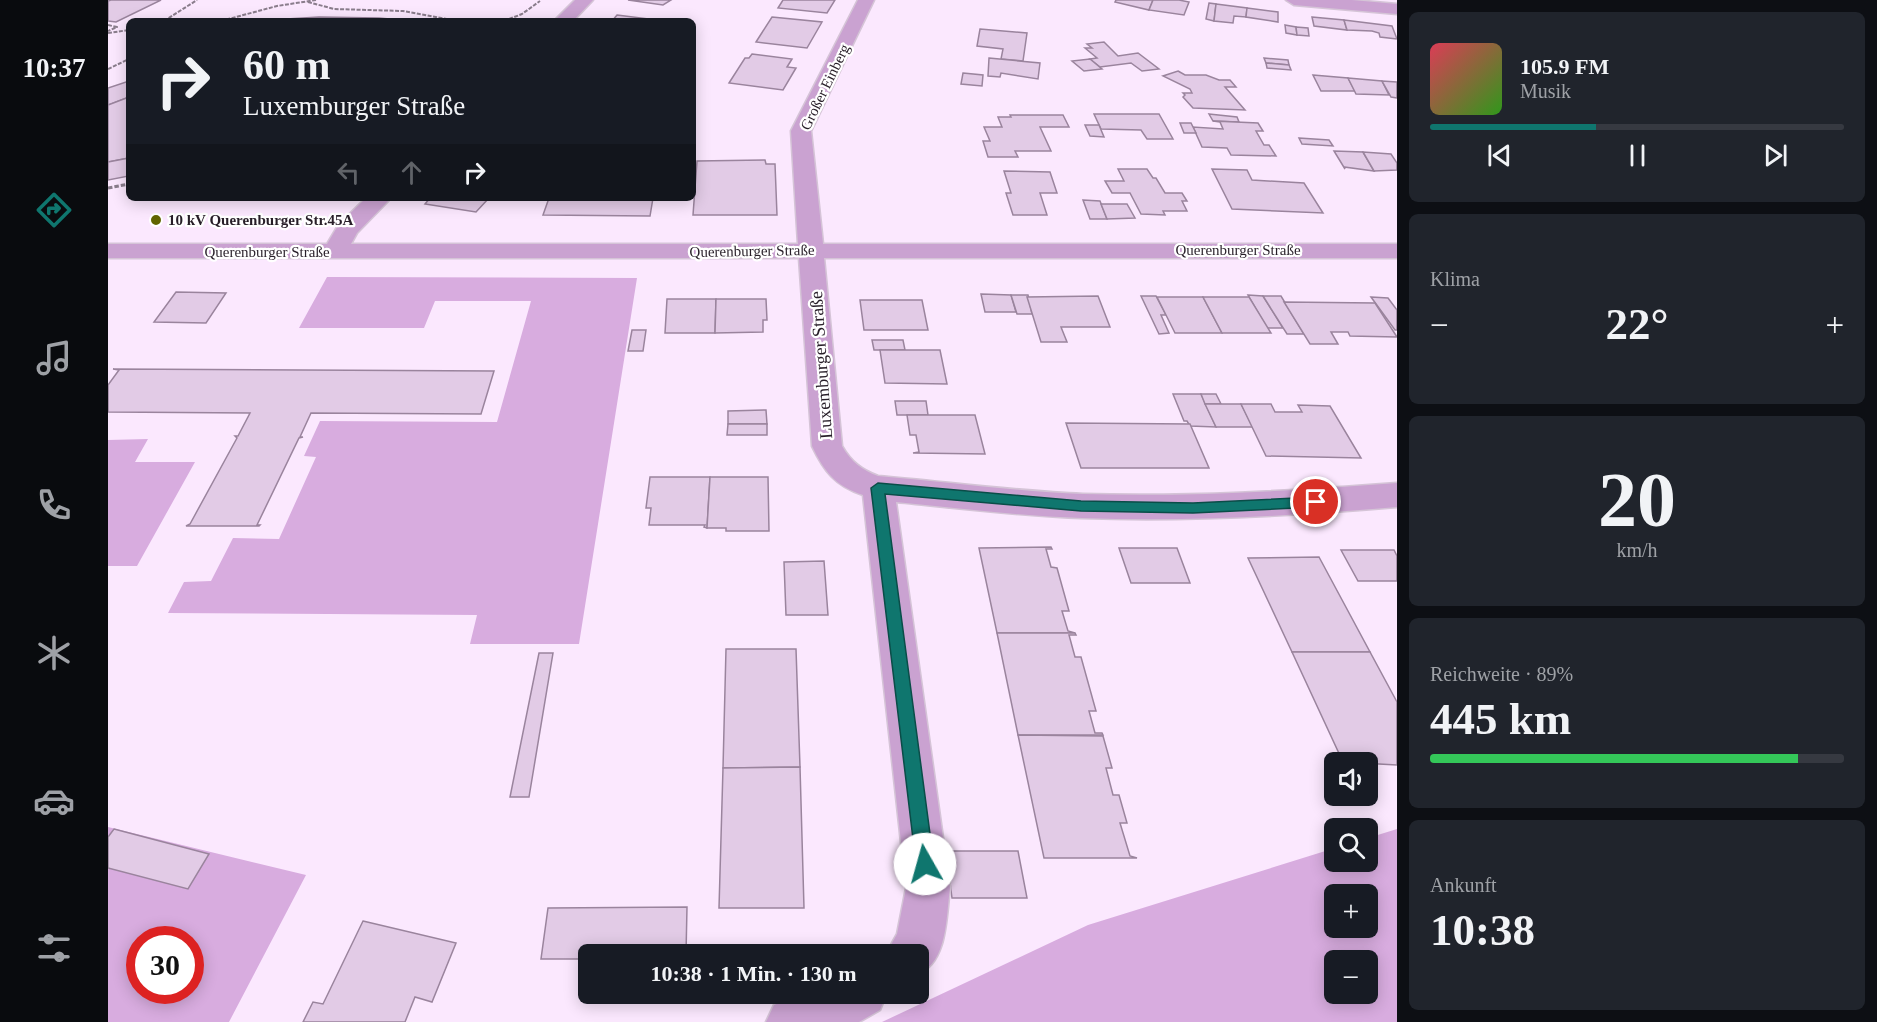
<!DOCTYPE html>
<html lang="de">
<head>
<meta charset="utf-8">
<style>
  :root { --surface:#171b24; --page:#20242c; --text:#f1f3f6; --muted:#9ea1a6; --line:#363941; --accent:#0f766e }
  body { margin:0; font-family:"Times New Roman",serif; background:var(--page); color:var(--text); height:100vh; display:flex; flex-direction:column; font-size:22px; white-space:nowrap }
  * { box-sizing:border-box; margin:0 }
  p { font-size:20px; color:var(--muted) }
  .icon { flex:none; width:33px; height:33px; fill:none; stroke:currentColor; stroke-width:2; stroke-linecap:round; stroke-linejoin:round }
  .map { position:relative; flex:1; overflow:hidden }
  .details { display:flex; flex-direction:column; gap:12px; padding:12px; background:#0d0f14; width:480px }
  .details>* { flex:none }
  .top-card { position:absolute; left:18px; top:18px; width:570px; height:183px; border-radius:9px; box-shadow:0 3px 15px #0003; background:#171b24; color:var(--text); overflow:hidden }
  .controls { position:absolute; left:1216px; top:752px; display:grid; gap:12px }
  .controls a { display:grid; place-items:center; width:54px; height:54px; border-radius:9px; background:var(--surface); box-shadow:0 3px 15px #0003; font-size:30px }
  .speed { position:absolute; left:18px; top:926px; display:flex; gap:12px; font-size:30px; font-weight:700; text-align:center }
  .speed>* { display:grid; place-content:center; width:78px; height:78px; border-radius:50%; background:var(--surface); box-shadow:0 3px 15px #0003; line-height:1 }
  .speed .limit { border:9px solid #d22; background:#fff; color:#111 }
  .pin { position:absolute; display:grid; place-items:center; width:51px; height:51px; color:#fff; margin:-26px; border:3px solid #fff; border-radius:50%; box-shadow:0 2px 6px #0007 }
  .me { position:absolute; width:66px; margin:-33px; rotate:353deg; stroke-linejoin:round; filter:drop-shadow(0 0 4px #0008) }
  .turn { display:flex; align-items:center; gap:21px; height:126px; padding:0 18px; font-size:27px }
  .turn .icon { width:78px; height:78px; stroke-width:2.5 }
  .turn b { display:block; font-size:42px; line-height:51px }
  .lanes { display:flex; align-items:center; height:57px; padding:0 18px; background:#0003; justify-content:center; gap:30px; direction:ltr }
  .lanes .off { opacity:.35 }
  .big { font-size:45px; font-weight:700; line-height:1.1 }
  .details .card { flex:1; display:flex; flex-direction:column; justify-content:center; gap:9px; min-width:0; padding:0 21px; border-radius:9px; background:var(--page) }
  .details .dial { align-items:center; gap:0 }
  .dial b { font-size:78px; line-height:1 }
  .song { display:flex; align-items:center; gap:18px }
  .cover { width:72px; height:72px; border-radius:9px; background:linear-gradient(135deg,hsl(350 70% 55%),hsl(110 70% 35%)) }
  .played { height:6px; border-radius:3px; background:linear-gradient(90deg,var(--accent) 40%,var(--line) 40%) }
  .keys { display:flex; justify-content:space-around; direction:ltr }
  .heat { display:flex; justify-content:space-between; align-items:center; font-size:33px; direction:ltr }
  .charge { height:9px; border-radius:4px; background:linear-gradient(90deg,#34c759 89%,var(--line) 0) }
  .trip { position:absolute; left:470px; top:944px; width:351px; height:60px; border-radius:9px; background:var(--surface); box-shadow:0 3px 15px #0003; font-weight:700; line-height:60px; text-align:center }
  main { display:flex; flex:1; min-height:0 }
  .tab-bar { display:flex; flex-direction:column; width:108px; justify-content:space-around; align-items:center; background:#090b0e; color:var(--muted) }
  .tab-bar .icon { width:42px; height:42px }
  .tab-bar .active { color:var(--accent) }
  .tab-bar b { font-size:27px; color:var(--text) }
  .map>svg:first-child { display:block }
</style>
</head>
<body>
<main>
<nav class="tab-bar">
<b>10:37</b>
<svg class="icon active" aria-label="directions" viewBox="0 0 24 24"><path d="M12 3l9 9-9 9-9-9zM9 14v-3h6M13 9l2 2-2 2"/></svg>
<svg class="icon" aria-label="music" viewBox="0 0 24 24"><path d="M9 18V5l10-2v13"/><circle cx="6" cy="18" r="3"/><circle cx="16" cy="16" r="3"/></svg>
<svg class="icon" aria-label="phone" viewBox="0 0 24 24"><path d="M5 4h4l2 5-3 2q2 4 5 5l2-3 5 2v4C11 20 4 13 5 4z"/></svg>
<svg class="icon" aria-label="climate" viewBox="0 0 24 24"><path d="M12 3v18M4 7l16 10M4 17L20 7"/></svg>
<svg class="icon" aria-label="car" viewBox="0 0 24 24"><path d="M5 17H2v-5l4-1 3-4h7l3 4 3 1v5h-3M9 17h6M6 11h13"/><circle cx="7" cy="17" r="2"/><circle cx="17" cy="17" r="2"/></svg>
<svg class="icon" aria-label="filters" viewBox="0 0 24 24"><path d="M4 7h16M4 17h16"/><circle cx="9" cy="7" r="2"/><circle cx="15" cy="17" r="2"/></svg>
</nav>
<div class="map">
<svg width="1289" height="1022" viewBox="0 0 1289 1022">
  <rect width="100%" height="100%" fill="#fbe8fe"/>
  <!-- green -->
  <g fill="#d8acdf" fill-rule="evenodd">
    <path d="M219,277L529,278L471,644H362L369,615L60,613L76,582L103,581L125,538L171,539L208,457L196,456L212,421L389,422L423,301H327L316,328H191Z"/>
    <path d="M40,439L27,462H87L29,566H0V440Z"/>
    <path d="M0,827L198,875L121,1022H0ZM32,939H82V990H32Z"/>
    <path d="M1289,829V1022H774L980,925L1227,848V861H1260V838ZM1227,894H1260V927H1227ZM1227,960H1260V993H1227Z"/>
  </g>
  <!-- building -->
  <g fill="#e2cbe6" stroke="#9a849d" stroke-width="1.5">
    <path d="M3,0H53L8,22L0,21V1Z"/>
    <path d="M520,0H563L555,5Z"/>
    <path d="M675,0H727L719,13L670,8Z"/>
    <path d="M1008,0H1045L1041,10L1007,2Z"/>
    <path d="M1045,0H1071L1081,2L1076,15L1041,10Z"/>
    <path d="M1101,3L1108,4L1106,21L1098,19Z"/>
    <path d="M1108,4L1139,8L1138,17L1126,16L1125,23L1106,21Z"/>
    <path d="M1139,8L1170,12V22L1138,17Z"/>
    <path d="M509,15L541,19L539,21H504Z"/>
    <path d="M211,17L271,18L303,21H146Z"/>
    <path d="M664,17L714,22L699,48L648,42Z"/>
    <path d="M1204,17L1236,20L1239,30L1206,26Z"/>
    <path d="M1236,20L1284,26L1289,39L1272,37L1271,33L1264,31L1239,30Z"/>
    <path d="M1177,25L1188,27L1189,35L1178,33Z"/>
    <path d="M1188,27L1200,28L1201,36L1189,35Z"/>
    <path d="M872,29L919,33L915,61L893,59L895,49L869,46Z"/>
    <path d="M996,42L1010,56L1030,53L1051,69L1034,71L1023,63L992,67L982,59L989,58L977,48H984L979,44Z"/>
    <path d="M644,54L684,59L679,67L688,68L675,90L621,83L637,58H641Z"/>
    <path d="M881,58L932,63L930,79L893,73L892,77L880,76Z"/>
    <path d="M1156,58L1180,60L1181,65L1158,63Z"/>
    <path d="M982,59L994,69L976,71L964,61Z"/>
    <path d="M1158,63L1181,65L1183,70L1159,68Z"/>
    <path d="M1070,71L1077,75H1098L1111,80H1122L1128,87H1117L1137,110L1085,108L1075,97L1077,95L1075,93H1084L1082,89L1055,76Z"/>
    <path d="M855,73L875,75L874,86L853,84Z"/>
    <path d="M1205,75L1240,78L1247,91H1213Z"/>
    <path d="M1240,78L1274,81L1281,95L1248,94Z"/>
    <path d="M21,81V97L0,105V88Z"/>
    <path d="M1274,81L1289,82V98L1283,97Z"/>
    <path d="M21,97V158L0,162V105Z"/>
    <path d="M986,114H1051L1065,139H1039L1033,130L993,129Z"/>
    <path d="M1101,114L1129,117L1131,122L1105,121Z"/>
    <path d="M902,115H955L961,127H932L943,151H907L910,157H880L875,141H882L876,127H894L890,117H903Z"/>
    <path d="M1105,121L1150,123L1155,131H1148L1156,145H1161L1168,156L1123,155L1119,148L1094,147L1085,127L1115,129L1112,122Z"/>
    <path d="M1072,123H1083L1088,133H1076Z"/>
    <path d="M977,125H991L996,137L982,136Z"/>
    <path d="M1191,138L1221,140L1225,146L1194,144Z"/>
    <path d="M1226,151L1255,152L1266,171L1236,167L1237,169Z"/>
    <path d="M1255,152L1283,154L1289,163V170L1266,171Z"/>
    <path d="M21,158V176L0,180V162Z"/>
    <path d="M657,160L658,164H667L669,215H585L589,161Z"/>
    <path d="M1010,169H1039L1045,178H1048L1057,193H1074L1079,201H1074L1079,211H1055L1057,215L1033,214L1022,193H1004L997,181H1016Z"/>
    <path d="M1104,169L1139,170L1144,180L1196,183L1215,213L1124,209Z"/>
    <path d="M896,171L942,172L949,193H932L939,215H905L898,193H903Z"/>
    <path d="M322,198H381L368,212L317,204Z"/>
    <path d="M441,198H545L542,216L435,215Z"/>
    <path d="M975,200L992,201L999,219H982Z"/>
    <path d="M993,204H1019L1027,218L999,219Z"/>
    <path d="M68,292L118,293L98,323L46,322Z"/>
    <path d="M873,294L903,295L908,312H877Z"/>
    <path d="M903,295H920L924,314H909Z"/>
    <path d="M1140,295L1155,296L1175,328H1159Z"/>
    <path d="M990,296L1002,327H953L959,342H933L919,297Z"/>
    <path d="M1033,296H1048L1058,315H1053L1061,333L1051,334Z"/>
    <path d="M1155,296H1173L1196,334H1179Z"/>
    <path d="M1049,297H1095L1114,333H1067Z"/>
    <path d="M1095,297H1141L1163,333H1114Z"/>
    <path d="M1263,297L1280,298L1289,310V330H1287Z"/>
    <path d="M559,299H608L607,333H557Z"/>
    <path d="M608,299H658L659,320H655V332L607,333Z"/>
    <path d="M752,300H814L820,330H756Z"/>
    <path d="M1176,302L1267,303L1289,337L1242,336L1240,332H1223L1230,344H1202Z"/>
    <path d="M524,330H538L535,351H520Z"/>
    <path d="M764,340H795L797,350H766Z"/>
    <path d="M772,350H832L839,384L777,383Z"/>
    <path d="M5,369L386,371L373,414L203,413L192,437H195L191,438L149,525H152L151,526H78L82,524L129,438L127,436H130L142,413L0,412V385L11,370Z"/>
    <path d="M1065,394H1093L1108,427L1082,426L1079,421H1076Z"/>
    <path d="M1093,394H1108L1113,404H1097Z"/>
    <path d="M787,401H818L820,415H789Z"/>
    <path d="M1097,404H1133L1145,427H1108Z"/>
    <path d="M1133,404H1163L1167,412H1194L1190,405L1222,406L1253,458L1158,456Z"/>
    <path d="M658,410L659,424H620V411Z"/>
    <path d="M799,415H867L877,454L805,453L811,452L808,435H802Z"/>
    <path d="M958,423L1082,424L1101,468H973Z"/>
    <path d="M620,424H659V435H619Z"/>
    <path d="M542,477H602L599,528L596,527L597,525H541L543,508H538Z"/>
    <path d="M602,477H660L661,531H618V528H599Z"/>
    <path d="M943,547L944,549H938L943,567L949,568L961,611H954L960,631L967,633H889L871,548Z"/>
    <path d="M1011,548H1069L1082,583H1023Z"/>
    <path d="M1233,550H1286L1289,556V581H1250Z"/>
    <path d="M1211,557L1262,652H1184L1140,558Z"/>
    <path d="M716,561L720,615H678L676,562Z"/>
    <path d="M889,633H967L968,635H961L967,657H973L988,711H981L987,733H994L995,735H910Z"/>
    <path d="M618,649H688L692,767L615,768Z"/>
    <path d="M1184,652H1262L1289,702V765L1235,762Z"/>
    <path d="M431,653H445L421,797H402Z"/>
    <path d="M910,735L995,736L1004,768H998L1005,795H1011L1019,823H1012L1022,856L1029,858H936Z"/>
    <path d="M692,767L696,908H611L615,768Z"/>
    <path d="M6,829L101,854L80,889L0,868V837Z"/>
    <path d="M838,851H910L919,898H844Z"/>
    <path d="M579,907L578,954H480V959H433L440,908Z"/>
    <path d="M255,921L348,943L324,1002L307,997L297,1022H195L205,1002L215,1004Z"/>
  </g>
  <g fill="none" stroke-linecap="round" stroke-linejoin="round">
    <!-- minor casing -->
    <g stroke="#d5c4d7" stroke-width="3">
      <g id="minor">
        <path d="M467,0H485L465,21H446Z"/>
        <path d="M750,0H766L703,131L715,244H1289V258H716L734,446C743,462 754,470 770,476C839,482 906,491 975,494C1080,497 1184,491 1289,483V507C1184,516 1080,522 974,518C912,516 850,508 788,502L842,888C838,916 840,962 810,974V954H778L789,934L798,888L755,495C727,486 716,471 704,446L691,258H0V244H219L231,224L258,198H283L249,233L243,244H690L683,131Z"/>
        <path d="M1178,0H1244L1289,4V14L1186,5Z"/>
        <path d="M696,993H779L772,1010L751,1022H658L666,1005Z"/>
      </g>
    </g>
    <!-- path-far1 -->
    <g stroke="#8a7d8c" stroke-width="2" stroke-dasharray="4 1.5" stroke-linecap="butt">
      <path d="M200,2L226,9L295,11L349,21"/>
      <path d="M56,21L89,0"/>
      <path d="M113,21L169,6L208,0"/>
      <path d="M396,21L414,14L432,1"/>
      <path d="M0,25L9,27L0,31"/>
      <path d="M0,33L21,30"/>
      <path d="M0,69L21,59"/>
    </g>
    <!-- path -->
    <path stroke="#8a7d8c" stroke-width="3" stroke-dasharray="4.5 2" stroke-linecap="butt" d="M0,188L21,184"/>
    <!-- minor -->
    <use href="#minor" fill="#caa2d1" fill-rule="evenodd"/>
  </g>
  <!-- route -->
  <path fill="#0f766e" stroke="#0a4d48" stroke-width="1.5" d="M770,483L973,501L1085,503L1208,497L1215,502L1208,507L1085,513L973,511L777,494L826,864L824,871L817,874L811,871L808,864L763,488Z"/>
  <!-- markers -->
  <circle fill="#616400" stroke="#fff" stroke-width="2" cx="48" cy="220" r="6"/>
  <g text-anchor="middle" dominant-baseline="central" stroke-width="4.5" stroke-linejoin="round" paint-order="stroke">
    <!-- far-street labels -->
    <g font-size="15" fill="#271e28" stroke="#fff">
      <text transform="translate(717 87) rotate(-64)">Großer Einberg</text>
      <text x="1130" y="250">Querenburger Straße</text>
      <text transform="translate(644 251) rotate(-1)">Querenburger Straße</text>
      <text x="159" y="252">Querenburger Straße</text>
    </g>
    <!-- far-poi labels -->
    <g font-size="15" font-weight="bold" fill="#271e28" stroke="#fff" text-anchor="start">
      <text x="60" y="220">10 kV Querenburger Str.45A</text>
    </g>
    <!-- street labels -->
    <g font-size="18" fill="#271e28" stroke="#fff">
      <text transform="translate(713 365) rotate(-94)">Luxemburger Straße</text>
    </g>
  </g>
</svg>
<div class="controls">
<a><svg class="icon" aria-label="sound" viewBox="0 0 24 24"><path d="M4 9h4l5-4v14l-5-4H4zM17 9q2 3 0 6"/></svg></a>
<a><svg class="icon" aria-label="search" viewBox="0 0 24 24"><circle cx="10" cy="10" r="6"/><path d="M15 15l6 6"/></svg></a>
<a>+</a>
<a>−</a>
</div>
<div class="speed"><div class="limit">30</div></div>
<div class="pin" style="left:1208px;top:502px;background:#d93025"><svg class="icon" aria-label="arrive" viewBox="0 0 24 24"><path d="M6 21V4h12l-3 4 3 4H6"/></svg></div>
<svg class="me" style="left:817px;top:864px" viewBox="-20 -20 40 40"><circle r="19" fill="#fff"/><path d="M0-13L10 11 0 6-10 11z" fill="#0f766e"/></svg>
<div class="trip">10:38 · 1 Min. · 130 m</div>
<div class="top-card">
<div class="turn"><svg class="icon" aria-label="right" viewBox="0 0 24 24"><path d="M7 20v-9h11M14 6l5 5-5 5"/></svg><div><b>60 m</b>Luxemburger Straße</div></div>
<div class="lanes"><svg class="icon off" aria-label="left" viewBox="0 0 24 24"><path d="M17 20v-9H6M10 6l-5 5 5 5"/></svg><svg class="icon off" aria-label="ahead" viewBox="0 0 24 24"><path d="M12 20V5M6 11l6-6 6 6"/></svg><svg class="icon" aria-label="right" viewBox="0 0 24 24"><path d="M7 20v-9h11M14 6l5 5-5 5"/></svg></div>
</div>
</div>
<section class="details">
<div class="card">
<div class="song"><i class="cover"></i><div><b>105.9 FM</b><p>Musik</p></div></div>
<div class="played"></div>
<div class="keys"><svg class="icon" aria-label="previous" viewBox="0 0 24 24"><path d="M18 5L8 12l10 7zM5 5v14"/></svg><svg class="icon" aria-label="pause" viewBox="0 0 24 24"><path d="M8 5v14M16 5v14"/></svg><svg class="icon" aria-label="next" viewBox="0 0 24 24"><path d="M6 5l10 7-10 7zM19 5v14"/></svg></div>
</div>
<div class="card"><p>Klima</p>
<div class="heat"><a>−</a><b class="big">22°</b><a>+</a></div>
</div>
<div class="card dial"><b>20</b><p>km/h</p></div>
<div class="card"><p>Reichweite · 89%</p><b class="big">445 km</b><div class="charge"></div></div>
<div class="card"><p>Ankunft</p><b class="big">10:38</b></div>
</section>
</main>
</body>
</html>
